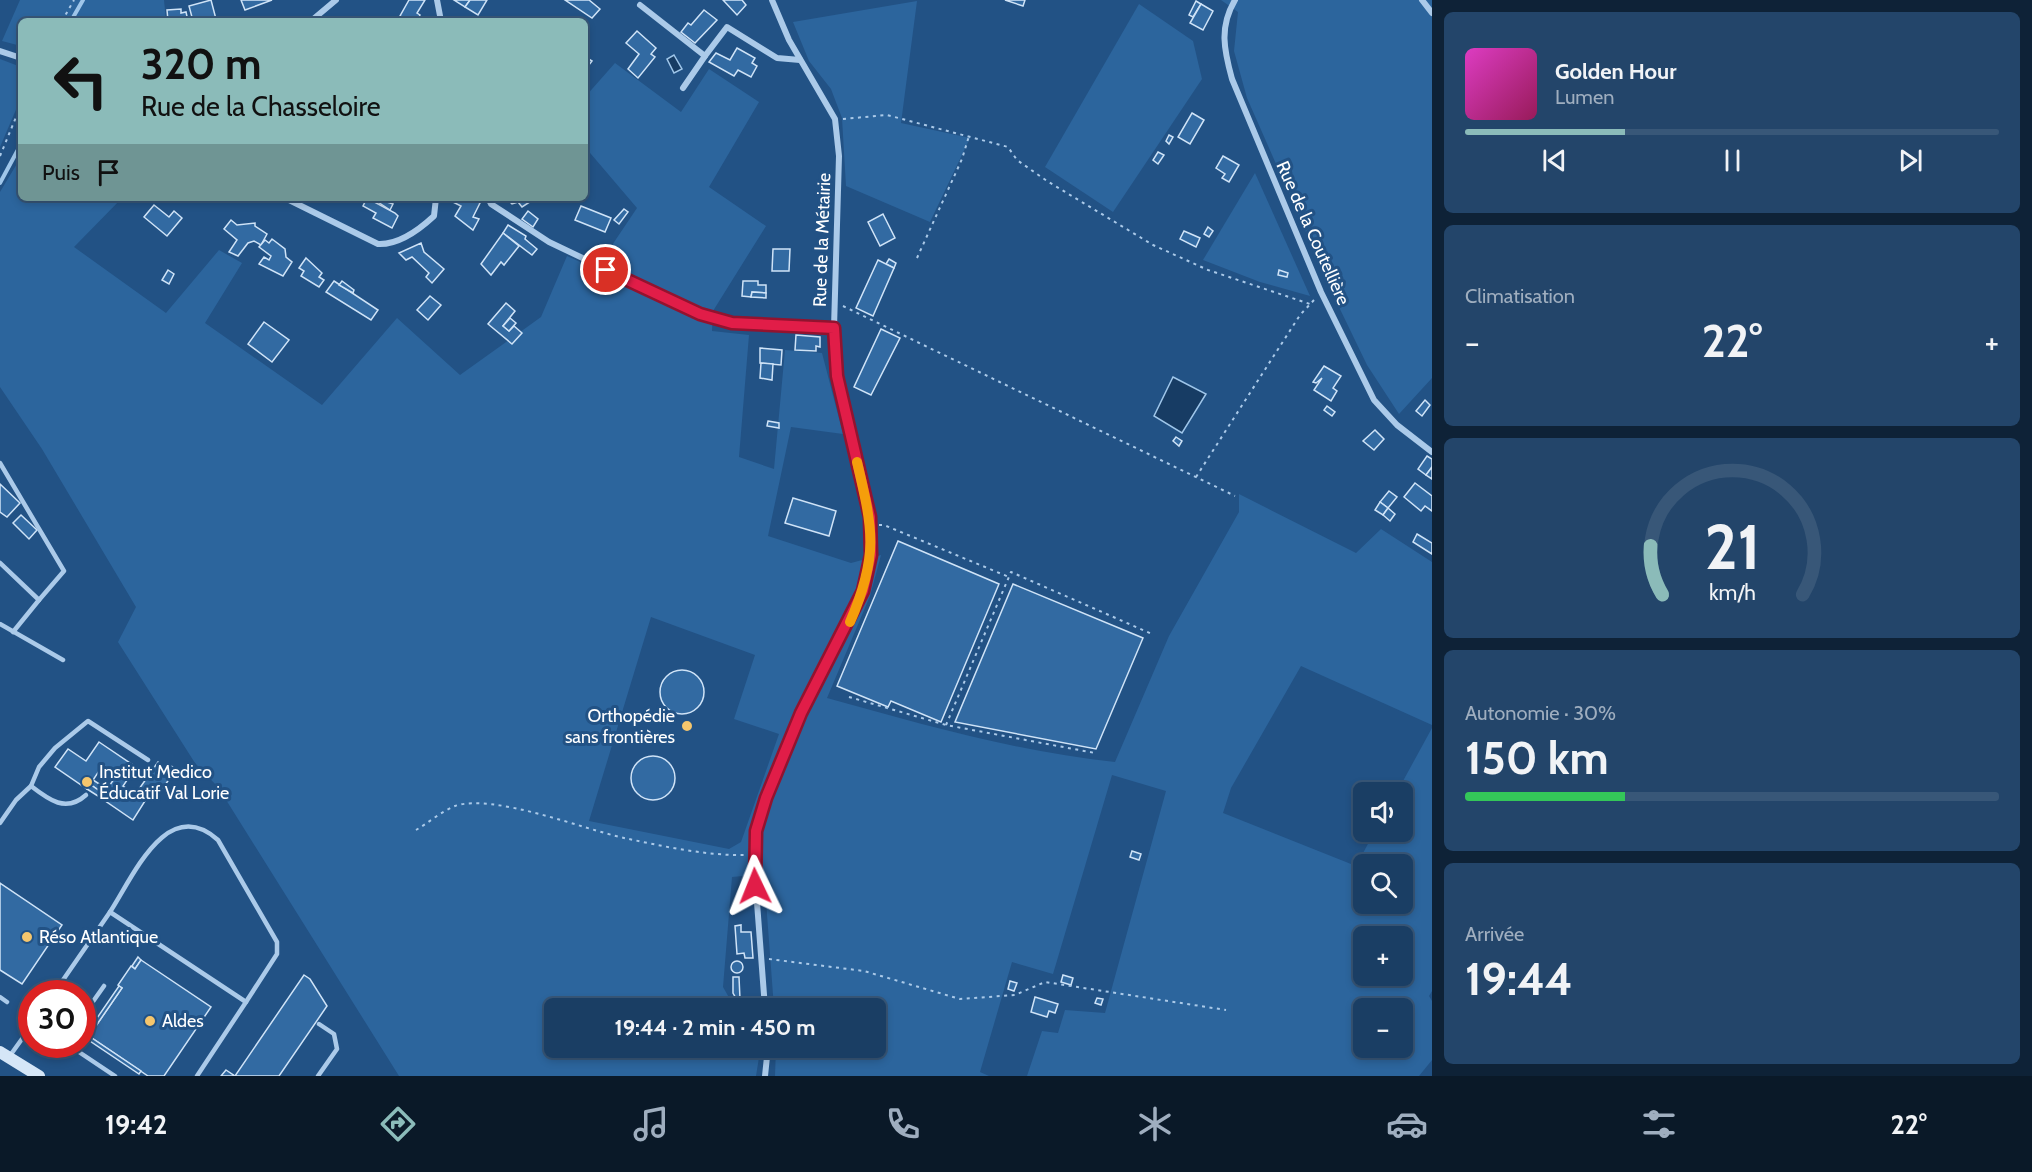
<!DOCTYPE html>
<html lang="fr">
<head>
<meta charset="utf-8">
<style>
  :root { --surface:#1a3e64; --page:#23456a; --text:#f1f3f6; --muted:#9faebf; --line:#385778; --accent:#8bbbb9 }
  body { margin:0; font-family:Cabin,sans-serif; background:var(--page); color:var(--text); height:100vh; display:flex; flex-direction:column; font-size:22px; white-space:nowrap }
  * { box-sizing:border-box; margin:0 }
  p { font-size:20px; color:var(--muted) }
  .icon { flex:none; width:33px; height:33px; fill:none; stroke:currentColor; stroke-width:2; stroke-linecap:round; stroke-linejoin:round }
  .map { position:relative; flex:1; overflow:hidden }
  .panel { display:flex; flex-direction:column; gap:12px; padding:12px; background:#0e2237; width:600px }
  .panel>* { flex:none }
  .guide { position:absolute; left:18px; top:18px; width:570px; height:183px; border-radius:9px; box-shadow:0 3px 9px #0003,0 0 0 2px var(--line); background:#8bbbb9; color:#111; overflow:hidden }
  .controls { position:absolute; left:1353px; top:782px; display:grid; gap:12px }
  .controls a { display:grid; place-items:center; width:60px; height:60px; border-radius:9px; background:var(--surface); box-shadow:0 3px 9px #0003,0 0 0 2px var(--line); font-size:30px }
  .speed { position:absolute; left:18px; top:980px; display:flex; gap:12px; font-size:30px; font-weight:700; text-align:center }
  .speed>* { display:grid; place-content:center; width:78px; height:78px; border-radius:50%; background:var(--surface); box-shadow:0 3px 9px #0003,0 0 0 2px var(--line); line-height:1 }
  .speed .limit { border:9px solid #d22; background:#fff; color:#111 }
  .pin { position:absolute; display:grid; place-items:center; width:51px; height:51px; color:#fff; margin:-26px; border:3px solid #fff; border-radius:50%; box-shadow:0 2px 6px #0007 }
  .me { position:absolute; width:66px; margin:-33px; rotate:358deg; stroke-linejoin:round; filter:drop-shadow(0 0 4px #0008) }
  .turn { display:flex; align-items:center; gap:21px; height:126px; padding:0 24px; font-size:27px }
  .turn .icon { width:78px; height:78px; stroke-width:2.5 }
  .turn b { display:block; font-size:42px; line-height:51px }
  .then { display:flex; align-items:center; height:57px; padding:0 24px; background:#0003; gap:12px; font-size:22px }
  .big { font-size:45px; font-weight:800; line-height:1.1 }
  .panel .widget { flex:1; display:flex; flex-direction:column; justify-content:center; gap:9px; min-width:0; padding:0 21px; border-radius:9px; background:var(--page) }
  .panel .dial { align-items:center; gap:0 }
  .dial svg { height:156px; overflow:visible; fill:none; stroke:var(--line); stroke-width:7; stroke-linecap:round; text-anchor:middle }
  .dial text { fill:var(--text); stroke:none }
  .song { display:flex; align-items:center; gap:18px }
  .cover { width:72px; height:72px; border-radius:9px; background:linear-gradient(135deg,hsl(310 70% 55%),hsl(330 70% 35%)) }
  .played { height:6px; border-radius:3px; background:linear-gradient(90deg,var(--accent) 30%,var(--line) 30%) }
  .keys { display:flex; justify-content:space-around; direction:ltr }
  .heat { display:flex; justify-content:space-between; align-items:center; font-size:33px; direction:ltr }
  .charge { height:9px; border-radius:4px; background:linear-gradient(90deg,#34c759 30%,var(--line) 0) }
  .trip { position:absolute; left:544px; top:998px; width:342px; height:60px; border-radius:9px; background:var(--surface); box-shadow:0 3px 9px #0003,0 0 0 2px var(--line); font-weight:800; line-height:60px; text-align:center }
  .tabs { display:flex; height:96px; justify-content:space-around; align-items:center; background:#0a1928; color:var(--muted) }
  .tabs .icon { width:42px; height:42px }
  .tabs .current { color:var(--accent) }
  .tabs b { font-size:27px; color:var(--text) }
  main { display:flex; flex:1; min-height:0 }
  .map>svg:first-child { display:block }
</style>
</head>
<body>
<main>
<div class="map">
<svg width="1432" height="1076" viewBox="0 0 1432 1076">
  <rect width="100%" height="100%" fill="#225285"/>
  <!-- green -->
  <g fill="#2c659d" fill-rule="evenodd">
    <path d="M20,0H164L166,21H21V46L2,41Z"/>
    <path d="M1221,0H1432V378L1399,414L1367,365L1339,307L1247,98L1234,51L1238,12Z"/>
    <path d="M917,1L901,123L970,138L930,222L846,186L842,118L831,89L809,61L793,22Z"/>
    <path d="M1139,4L1193,41L1202,79L1113,212L1045,167Z"/>
    <path d="M0,59L21,67V98L0,147Z"/>
    <path d="M615,63L681,112L709,69L759,102L709,187L766,226L713,311L712,331L749,335L739,457L774,469L785,350L822,353L843,434L791,427L768,536L851,563L881,555L870,596L827,698C921,724 1018,752 1115,762L1169,636L1239,512V494L1356,553L1381,529L1432,562V725L1301,666L1231,788L1223,813L1356,866L1375,831H1402V792H1397L1432,728V991L1429,996L1432,1001V1060L1419,1076H1027L1042,1031L1058,1033L1065,1010L1105,1013L1166,791L1112,775L1053,974L1012,962L980,1072L989,1076H775L776,1047H876V1008H774L764,874L732,877L723,987L735,1008H555V1047H757L760,1051L756,1076H399L218,787L195,763L118,642L136,607L42,449L0,387V192L21,157V198H122L74,247L166,313L219,250L242,263L205,323L322,405L397,318L460,375L541,317L567,256L596,269L637,208L585,147V97ZM651,617L755,655L734,719L779,734L741,842L729,849L589,821ZM1364,864H1402V903H1364ZM1364,936H1402V975H1364ZM1364,1008H1402V1047H1364Z"/>
    <path d="M1255,173L1310,296L1260,282L1203,260Z"/>
  </g>
  <!-- water -->
  <g fill="#173c64" stroke="#9fc6ea" stroke-width="1.5">
    <path d="M674,55L682,69L674,73L667,59Z"/>
    <path d="M1173,377L1206,394L1182,433L1154,416Z"/>
  </g>
  <g fill="none" stroke-linecap="round" stroke-linejoin="round">
    <!-- stream -->
    <g stroke="#9fc6ea" stroke-width="4">
      <path d="M71,21L83,0"/>
      <path d="M0,183L21,144"/>
    </g>
  </g>
  <!-- building -->
  <g fill="#326aa2" stroke="#cfe3f7" stroke-width="1.5" fill-rule="evenodd">
    <path d="M211,0L216,19L193,21L189,6Z"/>
    <path d="M241,0H272L245,10Z"/>
    <path d="M409,0H425L417,13L420,15L417,21H409L400,16Z"/>
    <path d="M454,0H470L465,7Z"/>
    <path d="M470,0H487L478,15L465,7Z"/>
    <path d="M565,0H589L600,9L592,18Z"/>
    <path d="M723,0H742L746,5L737,15Z"/>
    <path d="M1005,0H1025L1023,6Z"/>
    <path d="M1196,1L1201,4L1193,17L1189,15Z"/>
    <path d="M1201,4L1213,11L1203,30L1190,23Z"/>
    <path d="M181,9V13L186,12L188,21H168L167,10Z"/>
    <path d="M704,10L717,20L695,43L681,32L688,23L691,25Z"/>
    <path d="M637,31L656,48L651,54L655,57L638,78L628,69L639,54L626,43Z"/>
    <path d="M737,48L755,58L752,63L757,66L751,77L738,70L734,76L709,62L716,53L730,60Z"/>
    <path d="M587,58L592,61L585,70V61Z"/>
    <path d="M1192,113L1204,120L1190,144L1178,137Z"/>
    <path d="M1169,135L1173,137L1169,144L1166,141Z"/>
    <path d="M1158,152L1164,155L1158,164L1153,160Z"/>
    <path d="M1223,156L1239,165L1229,182L1222,178L1225,174L1216,168Z"/>
    <path d="M367,198L395,213L398,216L392,228L373,218L376,213L363,206Z"/>
    <path d="M375,198L393,204L390,210L375,200Z"/>
    <path d="M452,198H472L480,203L473,217L479,219L473,230L455,216L461,206L451,201Z"/>
    <path d="M506,198H536L522,207L518,202L512,204Z"/>
    <path d="M154,205L169,217L174,211L182,218L167,236L144,217Z"/>
    <path d="M581,206L611,218L605,232L575,220Z"/>
    <path d="M624,209L628,212L619,224L614,220Z"/>
    <path d="M528,211L538,219L533,227L522,219Z"/>
    <path d="M883,214L895,238L880,246L868,222Z"/>
    <path d="M231,220L237,225L255,223V226L267,234L261,245L254,241L248,243L238,256L229,252L237,240L224,229Z"/>
    <path d="M508,225L526,236L525,239L537,249L532,255L503,233Z"/>
    <path d="M1208,227L1213,231L1209,237L1204,234Z"/>
    <path d="M1184,231L1200,238L1196,247L1180,239Z"/>
    <path d="M503,233L519,246L504,265L501,262L491,275L481,264Z"/>
    <path d="M272,239L285,249L286,257L292,262L283,276L259,264L264,257L269,260L271,256L259,247L265,240L269,243Z"/>
    <path d="M421,243L424,252L444,269L432,283L426,277L429,273L412,257L406,260L399,253Z"/>
    <path d="M773,249H790L789,271H772Z"/>
    <path d="M306,258L322,273L319,277L324,280L319,287L301,276L304,271L299,268Z"/>
    <path d="M889,259L896,263L894,268L886,264Z"/>
    <path d="M878,260L894,268L873,316L856,308Z"/>
    <path d="M168,270L174,274L169,284L162,280Z"/>
    <path d="M1279,270L1288,273L1287,277L1278,275Z"/>
    <path d="M334,281L378,310L371,320L326,292Z"/>
    <path d="M342,281L354,290L353,293L339,285Z"/>
    <path d="M743,281H758V285H766V293L752,292L751,297L742,296Z"/>
    <path d="M752,292L766,293V298L751,297Z"/>
    <path d="M430,296L441,305L428,320L417,310Z"/>
    <path d="M506,303L515,311L503,326L509,331L514,326L522,333L512,344L488,324Z"/>
    <path d="M510,318L516,323L509,331L503,326Z"/>
    <path d="M264,322L289,340L272,362L248,344Z"/>
    <path d="M881,329L900,338L871,395L854,387Z"/>
    <path d="M796,335L820,337V347L816,346V351L795,350Z"/>
    <path d="M760,348L782,350L781,365L760,363Z"/>
    <path d="M761,363L773,364L772,380L760,378Z"/>
    <path d="M1324,366L1341,376L1333,388L1337,391L1331,401L1314,390L1322,378L1316,383L1313,382Z"/>
    <path d="M1425,400L1430,405L1422,416L1416,411Z"/>
    <path d="M1327,406L1335,412L1332,416L1324,410Z"/>
    <path d="M768,421L779,423V428L767,426Z"/>
    <path d="M1375,430L1384,439L1374,450L1363,441Z"/>
    <path d="M1176,437L1182,441L1179,446L1173,441Z"/>
    <path d="M1427,456L1432,459V467L1426,475L1418,469Z"/>
    <path d="M1432,467V479L1426,475Z"/>
    <path d="M1415,483L1432,496V511L1425,506L1421,511L1404,497Z"/>
    <path d="M0,484L20,503L7,517L0,512Z"/>
    <path d="M1389,491L1397,497L1388,508L1380,502Z"/>
    <path d="M793,498L836,511L829,536L785,523Z"/>
    <path d="M1380,502L1388,508L1383,515L1375,510Z"/>
    <path d="M1388,508L1395,514L1390,521L1383,515Z"/>
    <path d="M21,515L37,530L29,539L13,523Z"/>
    <path d="M1417,534L1432,543V554L1413,542Z"/>
    <path d="M898,541L999,584L941,722L891,701L888,707L837,686Z"/>
    <path d="M1013,584L1143,638L1096,749L955,722Z"/>
    <circle cx="682" cy="692" r="22"/>
    <path d="M99,742L136,767L123,786L145,801L133,820L101,798L104,794L91,785L87,789L55,767L68,749L86,761ZM103,765L117,775L107,789L93,780Z"/>
    <circle cx="653" cy="778" r="22"/>
    <path d="M158,762L166,768L168,764L176,769L155,800L139,789Z"/>
    <path d="M91,785L104,794L101,798L87,789Z"/>
    <path d="M1132,851L1141,854L1139,860L1130,857Z"/>
    <path d="M0,883L62,925L22,984L0,970Z"/>
    <path d="M741,925V932H751L753,958H745L744,953L737,954L735,926Z"/>
    <path d="M138,957L141,960L135,969L132,966Z"/>
    <path d="M141,960L211,1007L164,1076H148L89,1036L122,988L118,985L131,966L135,969Z"/>
    <circle cx="737" cy="967" r="6"/>
    <path d="M304,975L310,979L327,1006L279,1076H235Z"/>
    <path d="M1063,975L1073,978L1071,985L1061,982Z"/>
    <path d="M733,977H739L740,999L737,1000L733,993Z"/>
    <path d="M1010,981L1017,983L1014,991L1008,989Z"/>
    <path d="M119,986L122,988L89,1036L141,1071L139,1074L84,1037Z"/>
    <path d="M1035,997L1058,1004L1055,1013L1049,1011L1047,1017L1031,1012Z"/>
    <path d="M1097,998L1103,999L1101,1005L1095,1003Z"/>
    <path d="M226,1070L235,1076H221Z"/>
  </g>
  <g fill="none" stroke-linecap="round" stroke-linejoin="round">
    <!-- path -->
    <g stroke="#abcae9" stroke-width="2" stroke-dasharray="3 4.5" stroke-linecap="butt">
      <path d="M62,21L74,0"/>
      <path d="M843,119L887,115L1008,147L1017,160L1047,181L1153,245L1208,270L1310,304"/>
      <path d="M0,156L21,105"/>
      <path d="M917,258L962,159L969,136"/>
      <path d="M843,306L1235,496"/>
      <path d="M1196,477L1300,315L1314,300"/>
      <path d="M879,525H884L1009,577"/>
      <path d="M849,697L946,725L1095,753"/>
      <path d="M946,725L1011,572L1152,634"/>
      <path d="M416,830C428,823 442,811 455,806C493,793 583,829 624,838C662,846 706,856 746,855"/>
      <path d="M769,959L864,971L960,999L1015,995L1045,982L1226,1010"/>
      <path d="M67,988L75,993"/>
    </g>
    <!-- lane -->
    <g stroke="#abcae9" stroke-width="4.5">
      <path d="M0,463L64,571L39,600"/>
      <path d="M0,563L39,600L13,632"/>
      <path d="M0,624L63,660"/>
      <path d="M31,786C49,800 66,813 86,795"/>
      <path d="M0,823L16,800L31,786L39,767L55,748L88,721L148,760"/>
      <path d="M110,912C133,877 167,794 218,840L277,942V954L246,1002"/>
      <path d="M54,993L110,912L246,1002L197,1076"/>
      <path d="M0,997L7,1002"/>
      <path d="M82,1017L104,986"/>
      <path d="M67,1044L115,1076"/>
      <path d="M9,1057L32,1025"/>
      <path d="M318,1076L337,1049L334,1034L319,1024"/>
    </g>
    <!-- street -->
    <g stroke="#abcae9" stroke-width="6">
      <path d="M437,0L441,21"/>
      <path d="M1235,0C1219,27 1224,50 1232,79L1321,292L1374,400L1397,425L1432,452"/>
      <path d="M1422,0L1432,13"/>
      <path d="M640,5L705,56L727,27L777,58L800,60"/>
      <path d="M311,21L336,0"/>
      <path d="M0,51L21,58"/>
      <path d="M683,88L705,56"/>
      <path d="M285,198L378,244C398,245 420,229 434,216L436,198"/>
      <path d="M488,198L491,204L549,242L700,314L732,323L834,328"/>
      <path d="M765,1008L754,863L756,831L766,798L801,713L863,591L871,555L870,517L837,376L834,328L839,156L835,119L789,40L772,0"/>
      <path d="M765,1076L768,1047"/>
    </g>
    <!-- secondary -->
    <path stroke="#d5e6f7" stroke-width="12" d="M0,1052L39,1076"/>
  </g>
  <g fill="none" stroke-linecap="round" stroke-linejoin="round">
    <!-- route casing -->
    <g stroke="#92132f" stroke-width="15">
      <path id="route" d="M606,270L700,314L732,323L834,328L837,376L870,517L871,555L863,591L801,713L766,798L756,831L755,886"/>
    </g>
    <!-- route -->
    <use href="#route" stroke="#e11d48" stroke-width="10"/>
    <!-- slow -->
    <path stroke="#f59e0b" stroke-width="10" d="M850,622C879,556 873,529 857,462"/>
  </g>
  <!-- markers -->
  <g fill="#f5c66d" stroke="#225285" stroke-width="2">
    <circle cx="687" cy="726" r="6"/>
    <circle cx="87" cy="782" r="6"/>
    <circle cx="27" cy="937" r="6"/>
    <circle cx="150" cy="1021" r="6"/>
  </g>
  <g text-anchor="middle" dominant-baseline="central" stroke-width="6" stroke-linejoin="round" paint-order="stroke">
    <!-- street labels -->
    <g font-size="18" fill="#fff" stroke="#225285">
      <text transform="translate(1313 233) rotate(66)">Rue de la Coutellière</text>
      <text transform="translate(822 240) rotate(-88)">Rue de la Métairie</text>
    </g>
    <!-- poi labels -->
    <g font-size="18" fill="#fff" stroke="#225285" text-anchor="start">
      <text x="675" y="716" text-anchor="end">Orthopédie<tspan x="675" dy="21">sans frontières</tspan></text>
      <text x="99" y="772">Institut Medico<tspan x="99" dy="21">Éducatif Val Lorie</tspan></text>
      <text x="39" y="937">Réso Atlantique</text>
      <text x="162" y="1021">Aldes</text>
    </g>
  </g>
</svg>
<div class="controls">
<a><svg class="icon" aria-label="sound" viewBox="0 0 24 24"><path d="M4 9h4l5-4v14l-5-4H4zM17 9q2 3 0 6"/></svg></a>
<a><svg class="icon" aria-label="search" viewBox="0 0 24 24"><circle cx="10" cy="10" r="6"/><path d="M15 15l6 6"/></svg></a>
<a>+</a>
<a>−</a>
</div>
<div class="speed"><div class="limit">30</div></div>
<div class="pin" style="left:606px;top:270px;background:#d93025"><svg class="icon" aria-label="arrive" viewBox="0 0 24 24"><path d="M6 21V4h12l-3 4 3 4H6"/></svg></div>
<svg class="me" style="left:755px;top:886px" viewBox="-20 -20 40 40"><path d="M0-17L14 15 0 8-14 15z" fill="#e11d48" stroke="#fff" stroke-width="4"/></svg>
<div class="trip">19:44 · 2 min · 450 m</div>
<div class="guide">
<div class="turn"><svg class="icon" aria-label="left" viewBox="0 0 24 24"><path d="M17 20v-9H6M10 6l-5 5 5 5"/></svg><div><b>320 m</b>Rue de la Chasseloire</div></div>
<div class="then">Puis<svg class="icon" aria-label="arrive" viewBox="0 0 24 24"><path d="M6 21V4h12l-3 4 3 4H6"/></svg></div>
</div>
</div>
<section class="panel">
<div class="widget">
<div class="song"><i class="cover"></i><div><b>Golden Hour</b><p>Lumen</p></div></div>
<div class="played"></div>
<div class="keys"><svg class="icon" aria-label="previous" viewBox="0 0 24 24"><path d="M18 5L8 12l10 7zM5 5v14"/></svg><svg class="icon" aria-label="pause" viewBox="0 0 24 24"><path d="M8 5v14M16 5v14"/></svg><svg class="icon" aria-label="next" viewBox="0 0 24 24"><path d="M6 5l10 7-10 7zM19 5v14"/></svg></div>
</div>
<div class="widget"><p>Climatisation</p>
<div class="heat"><a>−</a><b class="big">22°</b><a>+</a></div>
</div>
<div class="widget dial"><svg viewBox="0 0 100 80">
<path d="M14 69A42 42 0 1 1 86 69"/>
<path d="M14 69A42 42 0 0 1 8 44" stroke="#8bbbb9"/>
<text x="50" y="56" font-size="32" font-weight="700">21</text>
<text x="50" y="72" font-size="11">km/h</text>
</svg></div>
<div class="widget"><p>Autonomie · 30%</p><b class="big">150 km</b><div class="charge"></div></div>
<div class="widget"><p>Arrivée</p><b class="big">19:44</b></div>
</section>
</main>
<nav class="tabs">
<b>19:42</b>
<svg class="icon current" aria-label="directions" viewBox="0 0 24 24"><path d="M12 3l9 9-9 9-9-9zM9 14v-3h6M13 9l2 2-2 2"/></svg>
<svg class="icon" aria-label="music" viewBox="0 0 24 24"><path d="M9 18V5l10-2v13"/><circle cx="6" cy="18" r="3"/><circle cx="16" cy="16" r="3"/></svg>
<svg class="icon" aria-label="phone" viewBox="0 0 24 24"><path d="M5 4h4l2 5-3 2q2 4 5 5l2-3 5 2v4C11 20 4 13 5 4z"/></svg>
<svg class="icon" aria-label="climate" viewBox="0 0 24 24"><path d="M12 3v18M4 7l16 10M4 17L20 7"/></svg>
<svg class="icon" aria-label="car" viewBox="0 0 24 24"><path d="M5 17H2v-5l4-1 3-4h7l3 4 3 1v5h-3M9 17h6M6 11h13"/><circle cx="7" cy="17" r="2"/><circle cx="17" cy="17" r="2"/></svg>
<svg class="icon" aria-label="filters" viewBox="0 0 24 24"><path d="M4 7h16M4 17h16"/><circle cx="9" cy="7" r="2"/><circle cx="15" cy="17" r="2"/></svg>
<b>22°</b>
</nav>
</body>
</html>
